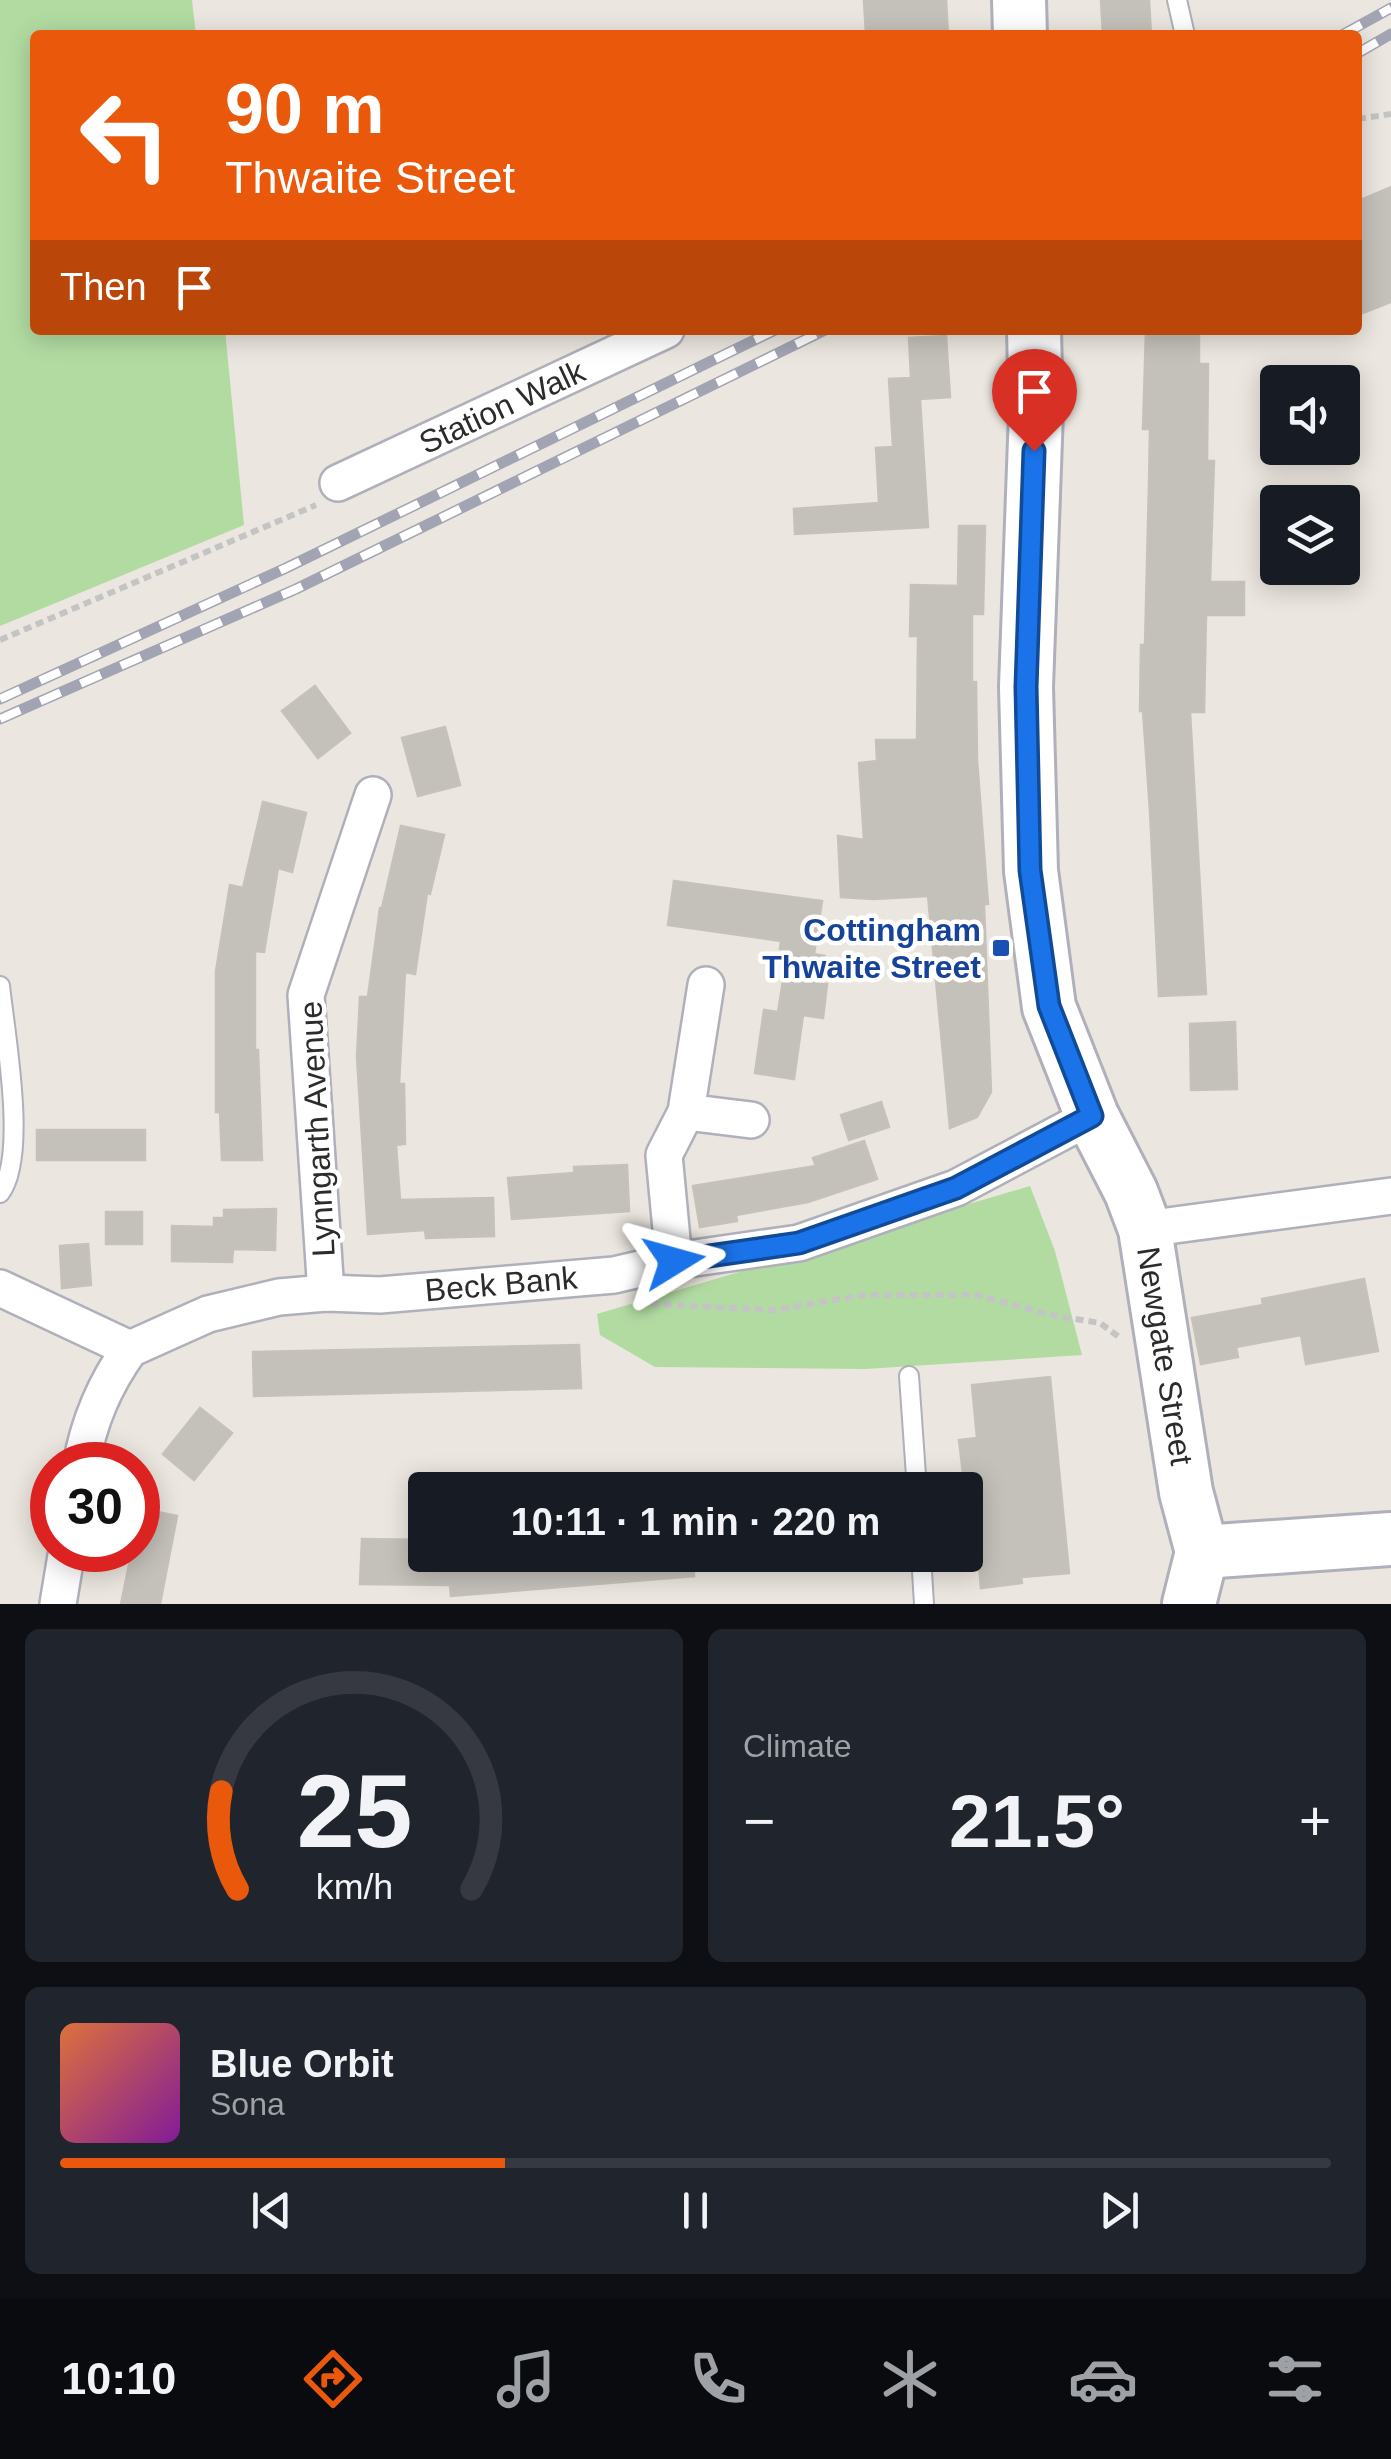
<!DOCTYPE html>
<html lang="en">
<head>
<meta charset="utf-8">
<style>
  :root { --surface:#171b24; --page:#20242c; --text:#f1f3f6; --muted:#9ea1a6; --line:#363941; --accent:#ea580c }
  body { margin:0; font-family:Helvetica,sans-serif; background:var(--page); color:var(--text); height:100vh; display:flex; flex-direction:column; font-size:38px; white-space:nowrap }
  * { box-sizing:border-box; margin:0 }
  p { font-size:32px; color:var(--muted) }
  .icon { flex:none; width:55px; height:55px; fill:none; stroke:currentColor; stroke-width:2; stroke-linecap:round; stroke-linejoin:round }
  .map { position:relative; height:1604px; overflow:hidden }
  .drawer { display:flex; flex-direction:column; gap:25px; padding:25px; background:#0d0f14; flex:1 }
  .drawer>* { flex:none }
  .top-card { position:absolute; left:30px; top:30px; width:1332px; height:305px; border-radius:10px; box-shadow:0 5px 25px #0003; background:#ea580c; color:#fff; overflow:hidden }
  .fabs { position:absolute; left:1260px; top:365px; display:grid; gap:20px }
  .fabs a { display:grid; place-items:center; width:100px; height:100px; border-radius:10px; background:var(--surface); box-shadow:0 5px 25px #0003; font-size:50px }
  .speed { position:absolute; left:30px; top:1442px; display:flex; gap:20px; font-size:50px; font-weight:700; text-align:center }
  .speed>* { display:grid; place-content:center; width:130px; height:130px; border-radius:50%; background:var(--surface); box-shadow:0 5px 25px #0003; line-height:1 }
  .speed .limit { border:15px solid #d22; background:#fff; color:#111 }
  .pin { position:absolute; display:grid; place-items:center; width:85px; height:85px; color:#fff; margin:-102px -42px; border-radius:50% 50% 50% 0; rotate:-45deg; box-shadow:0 0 10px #0007 }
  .pin .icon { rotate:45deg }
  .me { position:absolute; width:110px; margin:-55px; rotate:82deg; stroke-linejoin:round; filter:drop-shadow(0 0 8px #0008) }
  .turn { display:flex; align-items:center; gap:35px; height:210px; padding:0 30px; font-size:45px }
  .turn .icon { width:130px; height:130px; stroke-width:2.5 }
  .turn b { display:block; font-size:70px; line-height:85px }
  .then { display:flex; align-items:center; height:95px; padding:0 30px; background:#0003; gap:20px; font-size:38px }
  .big { font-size:75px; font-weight:700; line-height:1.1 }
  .drawer .widget { flex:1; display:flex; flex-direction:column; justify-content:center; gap:15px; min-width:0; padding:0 35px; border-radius:15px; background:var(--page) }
  .drawer .dial { align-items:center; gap:0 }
  .dial svg { height:260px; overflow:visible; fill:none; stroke:var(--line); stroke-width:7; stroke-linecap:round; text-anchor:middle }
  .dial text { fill:var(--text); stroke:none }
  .song { display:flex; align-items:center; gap:30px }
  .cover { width:120px; height:120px; border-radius:15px; background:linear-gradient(135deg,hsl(20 70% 55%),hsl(290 70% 35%)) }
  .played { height:10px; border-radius:5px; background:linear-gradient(90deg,var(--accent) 35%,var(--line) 35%) }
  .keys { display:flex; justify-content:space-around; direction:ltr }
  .heat { display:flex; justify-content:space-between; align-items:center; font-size:55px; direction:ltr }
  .drawer .tiles { flex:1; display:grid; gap:25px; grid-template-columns:1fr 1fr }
  .widget:last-child { grid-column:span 2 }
  .trip { position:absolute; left:408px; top:1472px; width:575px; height:100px; border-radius:10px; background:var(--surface); box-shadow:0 5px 25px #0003; font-weight:700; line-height:100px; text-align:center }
  .dock { display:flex; height:160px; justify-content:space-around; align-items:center; background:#090b0e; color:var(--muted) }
  .dock .icon { width:70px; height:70px }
  .dock .current { color:var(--accent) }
  .dock b { font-size:45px; color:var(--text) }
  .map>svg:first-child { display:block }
</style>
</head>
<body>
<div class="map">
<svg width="1391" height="1604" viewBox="0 0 1391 1604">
  <rect width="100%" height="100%" fill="#ebe6df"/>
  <!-- green -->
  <g fill="#b2dba2">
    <path d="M0,0H192L196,35H35V330H225L244,525L0,626Z"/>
    <path d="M1030,1186L1055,1251L1082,1355L865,1369L655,1367L600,1335L597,1314Z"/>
  </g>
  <!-- building -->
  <g fill="#c4c0ba" stroke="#c6c2b9" stroke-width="2.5">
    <path d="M864,0H946L948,35H866Z"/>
    <path d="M1101,0H1149L1151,35H1103Z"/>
    <path d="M1391,187V302L1358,315V201Z"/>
    <path d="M1146,330H1199V364H1208L1207,461H1214L1210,582H1244V615H1206L1204,712H1190L1206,994L1159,996L1150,811L1143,711H1140L1141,645H1145L1149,483L1150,429H1143Z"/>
    <path d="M946,336L950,397L920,399L928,527L795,534L794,509L879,503L876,448L893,447L889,379L911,378L909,338Z"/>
    <path d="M959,526H985L983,614H972V682H976L977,760L988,904H984L991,1092L977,1117L950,1128L928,896L874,899L841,897L838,836L864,840L859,763L877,761L876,740H917L918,636H910L911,585L958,586Z"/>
    <path d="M315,686L350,733L318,758L282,711Z"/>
    <path d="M445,727L460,785L418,796L402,738Z"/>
    <path d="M263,802L306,813L292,872L278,868L264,952L255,951V1050H258L262,1160H222L220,1112H216V971L230,885L243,888Z"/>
    <path d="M401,826L444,835L430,894L427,893L415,974L405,972L399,1084H404L405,1144L396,1145L400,1200L493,1198L494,1236L426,1238L425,1230L368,1234L357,1057L360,997H368L380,908H382Z"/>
    <path d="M674,881L822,901L814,954L825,956L821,984H827L823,1018L803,1015L794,1079L755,1073L764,1010L778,1012L788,950L780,949L781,941L668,925Z"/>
    <path d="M1235,1022L1237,1089L1191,1090L1190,1024Z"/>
    <path d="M881,1102L889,1127L849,1140L841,1115Z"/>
    <rect x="37" y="1130" width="108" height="30"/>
    <path d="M864,1141L877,1179L808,1202L736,1215L737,1221L700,1227L693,1186L816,1166L813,1158Z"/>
    <path d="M627,1165L629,1211L512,1219L508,1178L574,1173V1167Z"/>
    <path d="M276,1209L275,1250L233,1249L232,1262L172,1261V1226L214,1227V1218H224V1210Z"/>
    <rect x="106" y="1212" width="36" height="32"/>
    <path d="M88,1244L91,1285L62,1288L60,1246Z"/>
    <path d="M1364,1279L1378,1351L1306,1364L1301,1335L1236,1347L1238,1357L1201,1364L1192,1318L1263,1305L1262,1299Z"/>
    <path d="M579,1345L581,1388L254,1396L253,1352Z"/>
    <path d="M1050,1377L1069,1573L1021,1577L1022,1583L981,1588L978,1556L965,1557V1490L959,1440L977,1438L972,1385Z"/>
    <path d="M200,1408L232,1433L194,1480L163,1454Z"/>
    <path d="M138,1508L177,1516L160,1604H121L132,1550H138Z"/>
    <path d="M362,1539L425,1540V1555H693L694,1576L451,1596L450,1585L360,1584Z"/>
  </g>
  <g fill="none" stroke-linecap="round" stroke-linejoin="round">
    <!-- lane casing -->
    <g stroke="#afb0ba" stroke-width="22">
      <g id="lane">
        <path d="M1177,0L1185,35"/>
        <path d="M0,986C5,1033 28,1157 0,1193"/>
        <path d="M909,1376L917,1490"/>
        <path d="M921,1555L924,1604"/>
      </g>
    </g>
    <!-- street casing -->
    <g stroke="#afb0ba" stroke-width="40">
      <g id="street">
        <path d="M338,483L666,330"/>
        <path d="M686,1112L751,1120"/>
        <path d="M1145,1229L1391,1196"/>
        <path d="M674,1261L664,1155L686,1112L706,985"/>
        <path d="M0,1288L130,1349"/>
        <path d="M326,1293L306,995L373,795"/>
        <path d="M130,1349L208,1314L279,1297L326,1293L380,1295L614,1275L674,1261L799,1243L956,1188L1092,1116"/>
        <path d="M81,1465C89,1421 104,1385 130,1349"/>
        <path d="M58,1604L67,1550"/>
      </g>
    </g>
    <!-- secondary casing -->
    <g stroke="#afb0ba" stroke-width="58">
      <g id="secondary">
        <path d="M1019,0L1020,35"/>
        <path d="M1034,330L1036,412L1026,687L1031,871L1049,1007L1092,1116L1131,1192L1145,1229L1186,1492L1202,1552L1189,1604"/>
        <path d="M1202,1552L1391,1539"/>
      </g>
    </g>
    <!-- path -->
    <g stroke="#c4c4c4" stroke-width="6" stroke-dasharray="8 5" stroke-linecap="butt">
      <path d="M1358,119L1391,114"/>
      <path d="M0,640L316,505"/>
      <path d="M651,1304L775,1310L864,1295H977L1051,1315L1100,1323L1119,1337"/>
    </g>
    <!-- lane -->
    <use href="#lane" stroke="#fff" stroke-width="18"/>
    <!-- street -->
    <use href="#street" stroke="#fff" stroke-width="35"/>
    <!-- secondary -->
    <use href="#secondary" stroke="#fff" stroke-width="52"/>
    <!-- rail casing -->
    <g stroke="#a2a4b3" stroke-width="11">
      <g id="rail">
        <path d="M1342,35L1391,8"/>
        <path d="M1358,53L1391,34"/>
        <path d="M0,699L286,568L775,330"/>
        <path d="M0,719L296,589L825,330"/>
      </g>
    </g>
    <!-- rail -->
    <use href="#rail" stroke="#fff" stroke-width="8" stroke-dasharray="22" stroke-linecap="butt"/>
  </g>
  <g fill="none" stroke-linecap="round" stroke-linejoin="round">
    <!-- route casing -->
    <g stroke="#114b97" stroke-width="25">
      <path id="route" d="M674,1261L799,1243L956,1188L1092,1116L1049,1006L1030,870L1026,687L1034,451"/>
    </g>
    <!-- route -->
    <use href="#route" stroke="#1a73e8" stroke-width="18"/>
  </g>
  <!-- markers -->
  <rect fill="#1a4fb4" stroke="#fff" stroke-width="4" x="991" y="938" width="20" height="20" rx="5"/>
  <g text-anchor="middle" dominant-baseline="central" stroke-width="9" stroke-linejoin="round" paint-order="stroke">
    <!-- street labels -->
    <g font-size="32" fill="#2b2b2b" stroke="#fff">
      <text transform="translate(502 407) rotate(-25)">Station Walk</text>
      <text transform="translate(317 1129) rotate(-93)">Lynngarth Avenue</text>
      <text transform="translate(501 1284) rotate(-5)">Beck Bank</text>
      <text transform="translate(1165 1356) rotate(81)">Newgate Street</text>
    </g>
    <!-- transit labels -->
    <g font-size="32" font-weight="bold" fill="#164399" stroke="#fff" text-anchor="end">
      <text x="981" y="930">Cottingham<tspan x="981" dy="37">Thwaite Street</tspan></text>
    </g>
  </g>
</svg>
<div class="fabs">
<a><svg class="icon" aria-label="sound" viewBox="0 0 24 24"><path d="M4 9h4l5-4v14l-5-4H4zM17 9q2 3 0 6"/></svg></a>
<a><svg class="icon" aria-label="layers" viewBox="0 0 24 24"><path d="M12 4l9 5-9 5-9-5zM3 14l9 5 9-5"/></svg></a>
</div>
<div class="speed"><div class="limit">30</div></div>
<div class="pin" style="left:1034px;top:451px;background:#d93025"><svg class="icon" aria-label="arrive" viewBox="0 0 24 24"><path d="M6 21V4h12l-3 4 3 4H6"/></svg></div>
<svg class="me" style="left:674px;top:1261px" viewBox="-20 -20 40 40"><path d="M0-17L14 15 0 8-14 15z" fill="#1a73e8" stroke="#fff" stroke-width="4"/></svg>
<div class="trip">10:11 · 1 min · 220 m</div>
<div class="top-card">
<div class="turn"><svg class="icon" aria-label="left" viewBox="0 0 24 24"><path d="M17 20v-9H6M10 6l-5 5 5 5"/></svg><div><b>90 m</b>Thwaite Street</div></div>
<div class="then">Then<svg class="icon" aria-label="arrive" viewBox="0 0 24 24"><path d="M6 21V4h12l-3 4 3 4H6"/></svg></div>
</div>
</div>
<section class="drawer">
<div class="tiles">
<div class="widget dial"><svg viewBox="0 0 100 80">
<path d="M14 69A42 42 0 1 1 86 69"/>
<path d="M14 69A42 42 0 0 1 9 39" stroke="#ea580c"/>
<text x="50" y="56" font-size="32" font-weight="700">25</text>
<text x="50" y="72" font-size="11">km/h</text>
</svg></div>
<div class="widget"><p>Climate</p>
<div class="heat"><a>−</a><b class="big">21.5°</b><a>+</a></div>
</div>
<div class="widget">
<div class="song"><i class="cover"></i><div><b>Blue Orbit</b><p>Sona</p></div></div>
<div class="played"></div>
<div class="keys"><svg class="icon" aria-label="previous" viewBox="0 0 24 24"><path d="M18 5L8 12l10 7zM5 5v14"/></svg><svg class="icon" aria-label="pause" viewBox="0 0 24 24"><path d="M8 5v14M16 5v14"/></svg><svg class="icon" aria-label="next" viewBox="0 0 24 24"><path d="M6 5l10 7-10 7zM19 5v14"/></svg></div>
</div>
</div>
</section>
<nav class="dock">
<b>10:10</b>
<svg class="icon current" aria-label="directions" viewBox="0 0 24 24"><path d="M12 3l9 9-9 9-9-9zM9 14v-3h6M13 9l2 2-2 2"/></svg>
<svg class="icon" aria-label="music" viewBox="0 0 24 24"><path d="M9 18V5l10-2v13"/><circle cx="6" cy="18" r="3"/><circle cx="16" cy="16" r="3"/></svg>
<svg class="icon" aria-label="phone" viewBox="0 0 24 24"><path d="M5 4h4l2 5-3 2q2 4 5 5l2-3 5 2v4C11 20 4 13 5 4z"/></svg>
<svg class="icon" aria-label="climate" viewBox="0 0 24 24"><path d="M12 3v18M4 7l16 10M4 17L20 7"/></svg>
<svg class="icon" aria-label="car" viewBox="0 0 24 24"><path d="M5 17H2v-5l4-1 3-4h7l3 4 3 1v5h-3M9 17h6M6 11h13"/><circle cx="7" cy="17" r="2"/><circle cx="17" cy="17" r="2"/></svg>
<svg class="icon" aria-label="filters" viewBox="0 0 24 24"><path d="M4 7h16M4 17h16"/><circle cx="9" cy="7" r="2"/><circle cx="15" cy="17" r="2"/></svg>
</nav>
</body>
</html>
